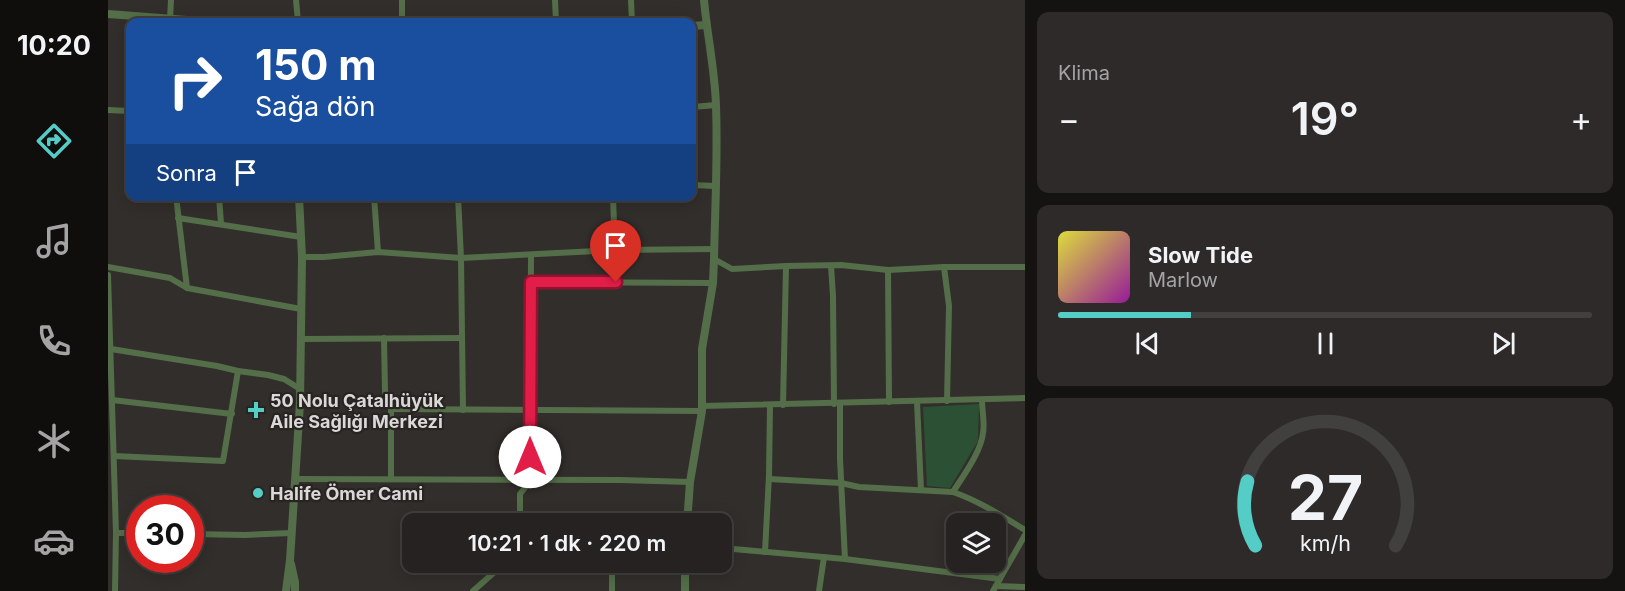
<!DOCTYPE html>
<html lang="tr">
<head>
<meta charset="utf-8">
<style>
  :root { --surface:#262221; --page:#2e2a2a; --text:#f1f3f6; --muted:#a4a4a5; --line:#423f3f; --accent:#54cdc7 }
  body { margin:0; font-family:Inter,sans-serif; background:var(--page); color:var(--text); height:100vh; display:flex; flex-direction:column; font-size:22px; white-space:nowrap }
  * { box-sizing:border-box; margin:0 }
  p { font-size:20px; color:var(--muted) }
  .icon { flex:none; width:33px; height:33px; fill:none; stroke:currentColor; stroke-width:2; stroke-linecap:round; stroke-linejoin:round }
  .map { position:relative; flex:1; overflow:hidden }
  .sheet { display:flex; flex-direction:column; gap:12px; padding:12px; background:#151312; width:600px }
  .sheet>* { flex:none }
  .banner { position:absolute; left:18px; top:18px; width:570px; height:183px; border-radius:12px; box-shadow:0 3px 15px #0003,0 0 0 2px var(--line); background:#1a4fa0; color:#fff; overflow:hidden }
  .buttons { position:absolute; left:838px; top:513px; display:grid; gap:12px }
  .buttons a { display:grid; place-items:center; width:60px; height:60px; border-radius:12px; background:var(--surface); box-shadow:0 3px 15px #0003,0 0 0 2px var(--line); font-size:30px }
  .speed { position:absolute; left:18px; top:495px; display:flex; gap:12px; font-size:30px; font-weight:700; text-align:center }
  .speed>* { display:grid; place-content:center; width:78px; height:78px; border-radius:50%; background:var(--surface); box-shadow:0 3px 15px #0003,0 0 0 2px var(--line); line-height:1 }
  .speed .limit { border:9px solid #d22; background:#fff; color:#111 }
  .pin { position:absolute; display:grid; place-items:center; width:51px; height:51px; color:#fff; margin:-62px -26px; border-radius:50% 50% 50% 0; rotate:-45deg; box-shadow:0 0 6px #0007 }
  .pin .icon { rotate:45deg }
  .me { position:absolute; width:66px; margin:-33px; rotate:0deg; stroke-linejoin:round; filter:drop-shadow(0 0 4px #0008) }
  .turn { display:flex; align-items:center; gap:21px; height:126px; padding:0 30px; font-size:27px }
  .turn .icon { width:78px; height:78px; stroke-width:2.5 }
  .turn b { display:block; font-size:42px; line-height:51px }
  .then { display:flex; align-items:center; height:57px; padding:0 30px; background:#0003; gap:12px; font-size:22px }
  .big { font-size:45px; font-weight:600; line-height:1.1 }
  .sheet .tile { flex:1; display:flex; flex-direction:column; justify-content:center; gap:9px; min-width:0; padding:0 21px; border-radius:12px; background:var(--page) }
  .sheet .dial { align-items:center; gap:0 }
  .dial svg { height:156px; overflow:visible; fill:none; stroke:var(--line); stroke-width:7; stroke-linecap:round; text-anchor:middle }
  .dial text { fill:var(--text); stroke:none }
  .song { display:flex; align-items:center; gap:18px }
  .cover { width:72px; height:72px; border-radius:9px; background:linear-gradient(135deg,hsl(60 70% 55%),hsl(300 70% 35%)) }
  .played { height:6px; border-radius:3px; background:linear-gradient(90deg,var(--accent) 25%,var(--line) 25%) }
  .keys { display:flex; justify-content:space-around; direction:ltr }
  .heat { display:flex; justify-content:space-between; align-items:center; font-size:33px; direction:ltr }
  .trip { position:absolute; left:294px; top:513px; width:330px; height:60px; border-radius:12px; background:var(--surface); box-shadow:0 3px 15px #0003,0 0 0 2px var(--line); font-weight:600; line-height:60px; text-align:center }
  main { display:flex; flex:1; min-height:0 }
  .tab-bar { display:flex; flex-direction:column; width:108px; justify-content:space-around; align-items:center; background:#0f0e0d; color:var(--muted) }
  .tab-bar .icon { width:42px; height:42px }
  .tab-bar .active { color:var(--accent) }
  .tab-bar b { font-size:27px; color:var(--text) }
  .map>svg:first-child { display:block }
</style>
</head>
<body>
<main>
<nav class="tab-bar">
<b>10:20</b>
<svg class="icon active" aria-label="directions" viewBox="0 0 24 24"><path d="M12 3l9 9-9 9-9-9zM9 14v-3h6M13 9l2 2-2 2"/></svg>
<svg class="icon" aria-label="music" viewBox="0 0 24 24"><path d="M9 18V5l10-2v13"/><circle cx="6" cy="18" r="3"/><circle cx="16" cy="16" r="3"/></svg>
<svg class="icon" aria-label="phone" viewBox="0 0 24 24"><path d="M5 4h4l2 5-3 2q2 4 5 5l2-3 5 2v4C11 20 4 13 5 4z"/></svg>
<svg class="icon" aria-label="climate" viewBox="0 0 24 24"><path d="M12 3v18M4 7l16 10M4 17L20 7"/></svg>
<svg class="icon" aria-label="car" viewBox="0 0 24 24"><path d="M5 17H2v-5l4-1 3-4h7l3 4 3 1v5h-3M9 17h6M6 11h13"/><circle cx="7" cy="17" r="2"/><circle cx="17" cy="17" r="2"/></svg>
</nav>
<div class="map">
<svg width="917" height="591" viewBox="0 0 917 591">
  <rect width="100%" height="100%" fill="#322e2c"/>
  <!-- green -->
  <path fill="#2b5033" d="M871,404L870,441L842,488L819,486L815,407Z"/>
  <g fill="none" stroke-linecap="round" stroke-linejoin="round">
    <!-- minor -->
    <g stroke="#546e49" stroke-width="6">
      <path d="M188,0L190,22"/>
      <path d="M294,0V22"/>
      <path d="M447,0L448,22"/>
      <path d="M523,0L524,22"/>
      <path d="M62,19L63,0"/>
      <path d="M584,107L608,105"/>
      <path d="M0,110L22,111"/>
      <path d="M584,185L608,186"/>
      <path d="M68,196L79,288"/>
      <path d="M111,196L113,224"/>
      <path d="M266,196L270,252"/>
      <path d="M350,196L353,258L355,410"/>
      <path d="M505,196L508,282"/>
      <path d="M70,218L193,237"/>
      <path d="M194,257H216L270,252L353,258L508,250L607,249"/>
      <path d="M606,259L624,269L678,266"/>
      <path d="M723,266L725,296L726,404"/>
      <path d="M0,267L62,278L79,288L193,309"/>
      <path d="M836,267L841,306L839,401"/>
      <path d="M780,270L781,402"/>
      <path d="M0,275L8,533L7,591"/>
      <path d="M423,282L605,283"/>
      <path d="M276,338L277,392L283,404V478"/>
      <path d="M193,339L354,338"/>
      <path d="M3,349L109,366L130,371L160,375L176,379L192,389"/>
      <path d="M4,400L124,414"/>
      <path d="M809,402L813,490"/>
      <path d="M675,405L678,266L733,265L780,270L836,267H917"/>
      <path d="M594,406L917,398"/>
      <path d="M283,409L594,411"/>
      <path d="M6,456L115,461L130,371"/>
      <path d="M188,479L512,480L582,482"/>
      <path d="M661,479L733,483L751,487L845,492C871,501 894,516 917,530"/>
      <path d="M845,492C855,476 873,452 875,433C877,423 874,411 874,400"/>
      <path d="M412,524V494L422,481L423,255"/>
      <path d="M8,533H32"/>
      <path d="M82,534L137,535L183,533"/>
      <path d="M614,548L737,559L732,459V403"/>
      <path d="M657,552L661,475L662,405"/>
      <path d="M737,559L892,579"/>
      <path d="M888,586L917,587"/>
      <path d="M365,591L398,562"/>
      <path d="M504,591V562"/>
      <path d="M711,591L716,557"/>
      <path d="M885,591L917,535"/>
    </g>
    <!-- tertiary -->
    <g stroke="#546e49" stroke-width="8">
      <path d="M0,14L105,22"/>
      <path d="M584,26L598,25"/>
      <path d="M579,524L582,482L594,411V349L605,283L606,259C607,208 610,157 608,106C607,70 599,35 596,0"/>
      <path d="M183,564L187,582V591"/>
      <path d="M178,591L182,560L192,403L194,257L191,196"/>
      <path d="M577,591V562"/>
    </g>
  </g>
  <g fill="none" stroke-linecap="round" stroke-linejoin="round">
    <!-- route casing -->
    <g stroke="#92132f" stroke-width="15">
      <path id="route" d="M422,457L423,282H508"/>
    </g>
    <!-- route -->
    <use href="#route" stroke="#e11d48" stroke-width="10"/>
  </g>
  <!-- markers -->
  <g fill="#54cdc7" stroke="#282422" stroke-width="2">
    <path d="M145 401h6v6h6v6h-6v6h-6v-6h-6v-6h6z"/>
    <circle cx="150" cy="493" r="6"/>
  </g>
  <g text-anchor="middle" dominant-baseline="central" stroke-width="4.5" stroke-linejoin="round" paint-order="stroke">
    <!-- poi labels -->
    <g font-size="18" font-weight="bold" fill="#dbd9d7" stroke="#282422" text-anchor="start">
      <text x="162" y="400">50 Nolu Çatalhüyük<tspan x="162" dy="21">Aile Sağlığı Merkezi</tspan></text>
      <text x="162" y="493">Halife Ömer Cami</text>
    </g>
  </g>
</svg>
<div class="buttons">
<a><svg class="icon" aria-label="layers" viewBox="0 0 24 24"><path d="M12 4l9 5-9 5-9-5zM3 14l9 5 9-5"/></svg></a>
</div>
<div class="speed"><div class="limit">30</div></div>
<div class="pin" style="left:508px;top:282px;background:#d93025"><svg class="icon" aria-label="arrive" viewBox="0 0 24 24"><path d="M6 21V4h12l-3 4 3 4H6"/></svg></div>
<svg class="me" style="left:422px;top:457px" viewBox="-20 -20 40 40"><circle r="19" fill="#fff"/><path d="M0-13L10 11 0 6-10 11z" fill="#e11d48"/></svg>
<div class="trip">10:21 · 1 dk · 220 m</div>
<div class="banner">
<div class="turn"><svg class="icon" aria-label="right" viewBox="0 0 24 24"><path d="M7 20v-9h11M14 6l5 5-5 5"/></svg><div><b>150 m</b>Sağa dön</div></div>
<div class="then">Sonra<svg class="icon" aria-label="arrive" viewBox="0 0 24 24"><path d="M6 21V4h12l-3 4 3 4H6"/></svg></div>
</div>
</div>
<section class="sheet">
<div class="tile"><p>Klima</p>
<div class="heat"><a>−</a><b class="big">19°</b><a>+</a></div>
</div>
<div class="tile">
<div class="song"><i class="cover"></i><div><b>Slow Tide</b><p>Marlow</p></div></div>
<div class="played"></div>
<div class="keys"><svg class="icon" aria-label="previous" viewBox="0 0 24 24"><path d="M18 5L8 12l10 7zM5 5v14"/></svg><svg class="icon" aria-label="pause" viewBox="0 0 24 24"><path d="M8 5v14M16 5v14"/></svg><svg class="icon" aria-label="next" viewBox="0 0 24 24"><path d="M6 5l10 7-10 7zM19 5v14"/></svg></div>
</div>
<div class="tile dial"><svg viewBox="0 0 100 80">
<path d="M14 69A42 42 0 1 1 86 69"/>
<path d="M14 69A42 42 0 0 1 10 36" stroke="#54cdc7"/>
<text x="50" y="56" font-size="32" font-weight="700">27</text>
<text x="50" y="72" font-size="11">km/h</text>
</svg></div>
</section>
</main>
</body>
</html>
